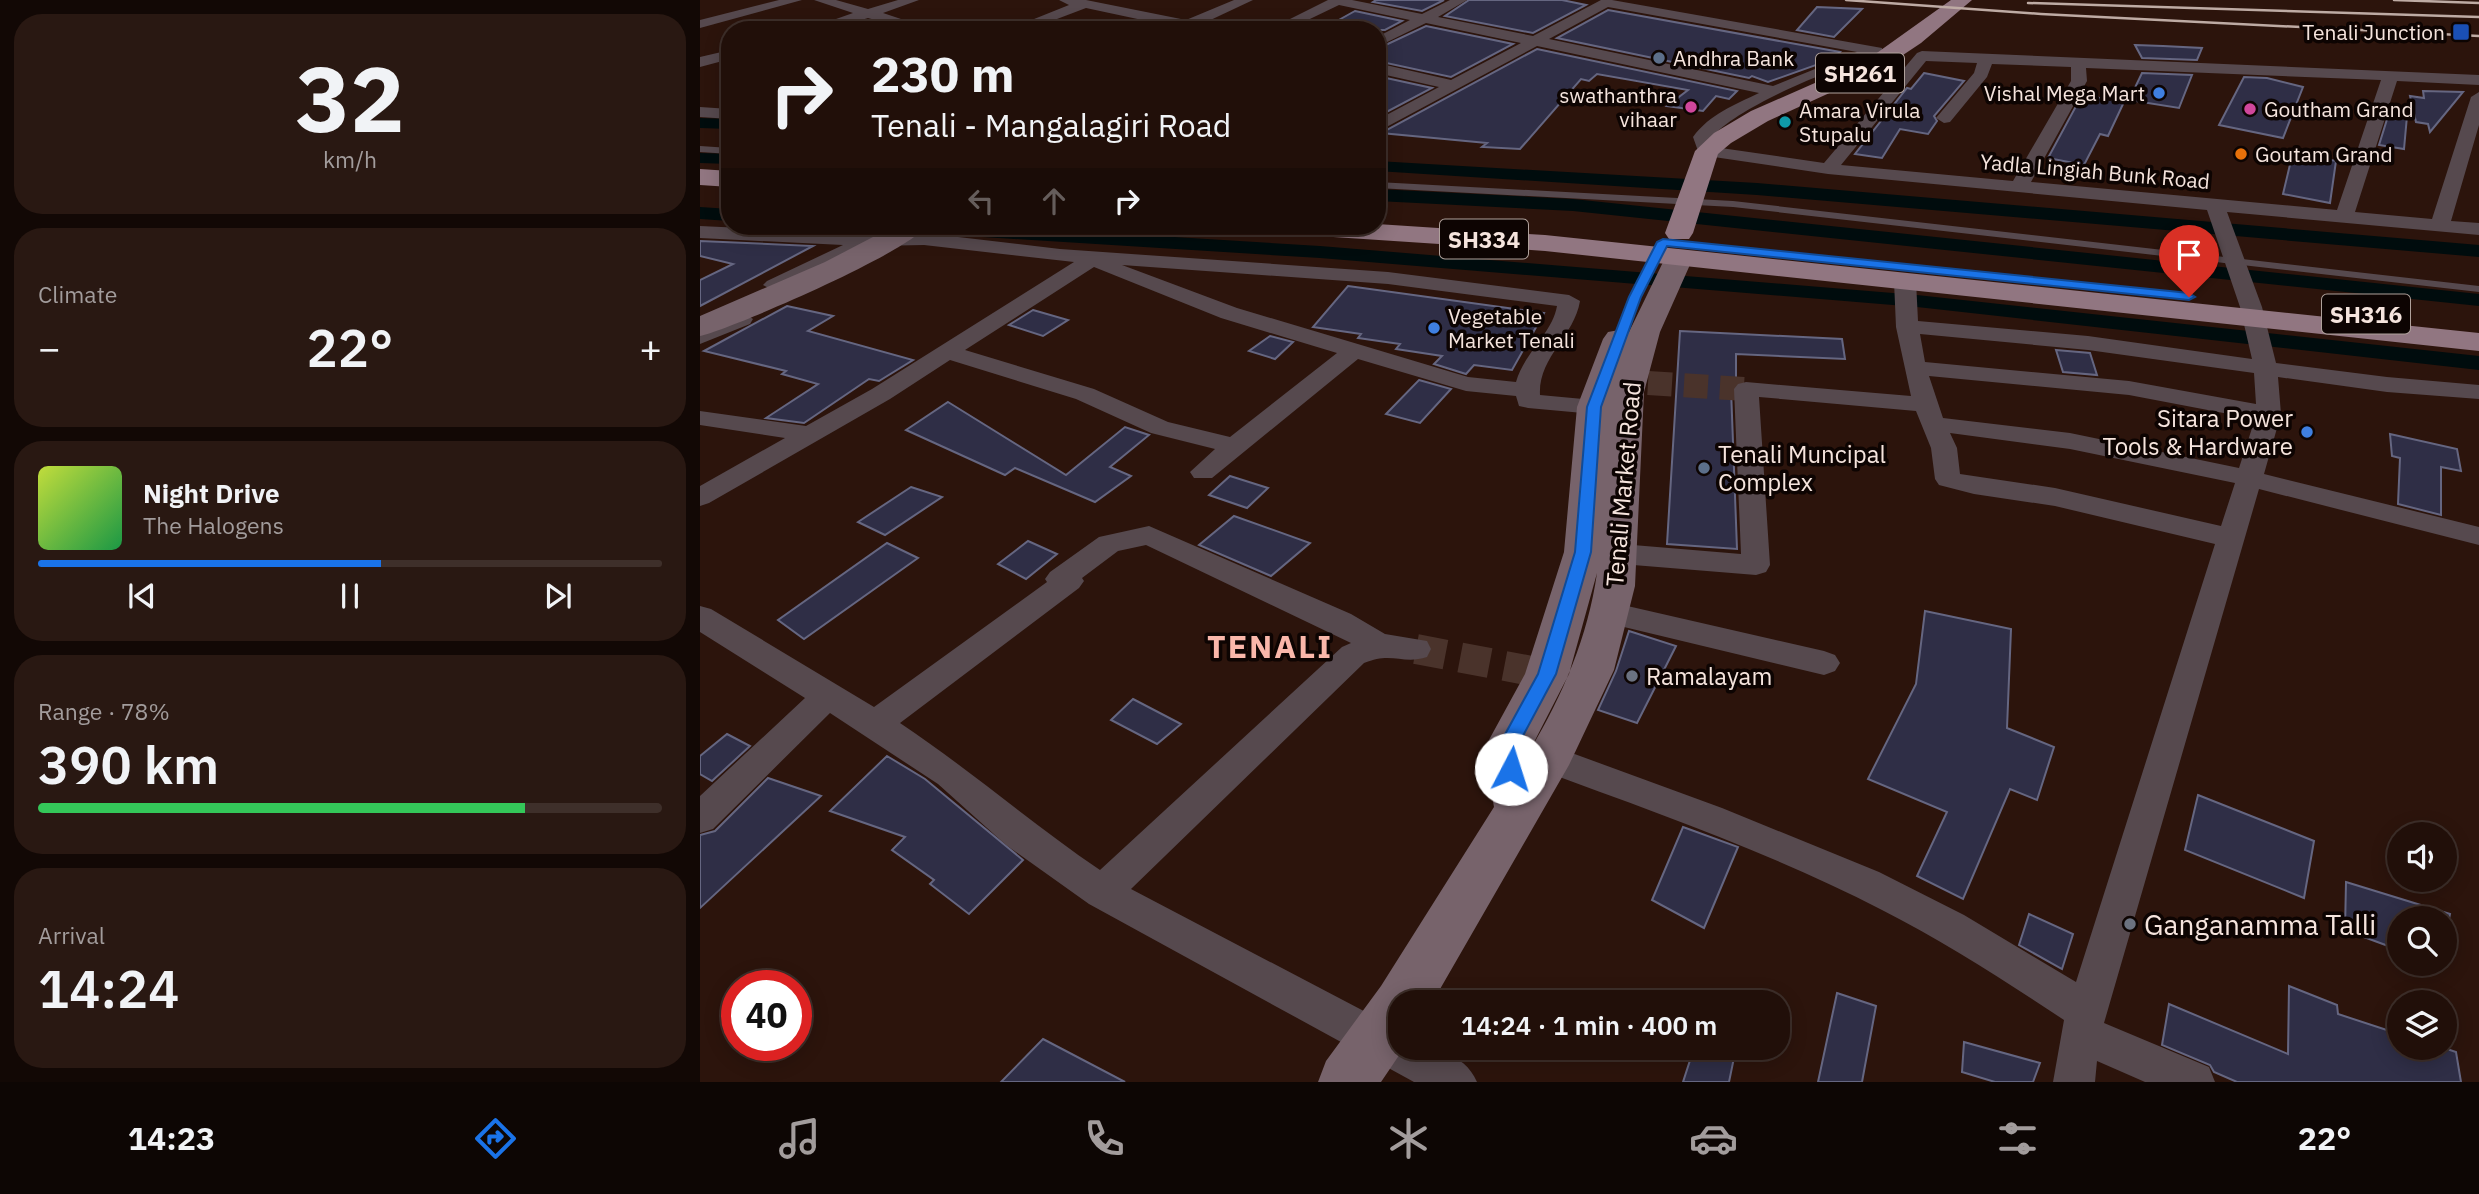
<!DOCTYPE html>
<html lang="en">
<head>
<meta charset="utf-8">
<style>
  :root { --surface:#210f09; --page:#291812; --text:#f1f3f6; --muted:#a29c9c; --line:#3e2f2a; --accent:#1a73e8 }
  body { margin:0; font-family:"IBM Plex Sans",sans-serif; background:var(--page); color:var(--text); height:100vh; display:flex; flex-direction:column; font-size:26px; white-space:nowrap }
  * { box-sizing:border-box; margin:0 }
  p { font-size:23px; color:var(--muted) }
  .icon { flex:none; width:38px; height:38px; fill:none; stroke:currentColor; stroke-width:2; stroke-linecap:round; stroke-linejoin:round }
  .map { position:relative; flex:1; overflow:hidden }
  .panel { display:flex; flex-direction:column; gap:14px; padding:14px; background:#120805; width:700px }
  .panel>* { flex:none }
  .guide { position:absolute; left:21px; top:21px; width:665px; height:214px; border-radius:28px; box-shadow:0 4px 18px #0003,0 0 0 2px var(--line); background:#210f09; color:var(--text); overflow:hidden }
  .controls { position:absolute; left:1687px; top:822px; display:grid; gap:14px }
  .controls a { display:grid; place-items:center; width:70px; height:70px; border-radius:50%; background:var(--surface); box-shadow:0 4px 18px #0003,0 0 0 2px var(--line); font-size:35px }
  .speed { position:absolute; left:21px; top:970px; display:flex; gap:14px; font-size:35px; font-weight:700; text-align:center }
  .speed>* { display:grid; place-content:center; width:91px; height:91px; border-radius:50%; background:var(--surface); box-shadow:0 4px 18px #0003,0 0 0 2px var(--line); line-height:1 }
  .speed .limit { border:10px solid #d22; background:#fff; color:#111 }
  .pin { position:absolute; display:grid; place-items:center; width:60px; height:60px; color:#fff; margin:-72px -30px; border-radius:50% 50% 50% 0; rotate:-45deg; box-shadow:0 0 7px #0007 }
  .pin .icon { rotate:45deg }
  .me { position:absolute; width:77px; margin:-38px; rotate:5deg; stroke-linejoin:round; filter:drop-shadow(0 0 5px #0008) }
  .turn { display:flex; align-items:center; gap:24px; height:147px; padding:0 35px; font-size:32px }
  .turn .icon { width:91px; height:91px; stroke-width:2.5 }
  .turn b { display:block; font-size:49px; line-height:60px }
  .lanes { display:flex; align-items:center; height:66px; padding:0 35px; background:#0003; justify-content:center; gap:35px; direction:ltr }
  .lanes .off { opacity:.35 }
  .big { font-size:52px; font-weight:600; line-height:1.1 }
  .panel .widget { flex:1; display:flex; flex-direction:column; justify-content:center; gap:10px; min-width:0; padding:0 24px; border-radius:28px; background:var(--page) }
  .panel .dial { align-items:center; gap:0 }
  .dial b { font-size:91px; line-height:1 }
  .song { display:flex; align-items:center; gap:21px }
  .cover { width:84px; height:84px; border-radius:10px; background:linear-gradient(135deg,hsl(70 70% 55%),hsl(140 70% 35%)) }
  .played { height:7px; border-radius:4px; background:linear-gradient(90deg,var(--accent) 55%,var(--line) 55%) }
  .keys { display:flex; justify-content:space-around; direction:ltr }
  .heat { display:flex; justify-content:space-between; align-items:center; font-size:38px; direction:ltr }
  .charge { height:10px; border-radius:5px; background:linear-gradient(90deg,#34c759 78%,var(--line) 0) }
  .trip { position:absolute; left:688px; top:990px; width:402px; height:70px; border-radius:28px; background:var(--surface); box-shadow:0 4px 18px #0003,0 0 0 2px var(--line); font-weight:600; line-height:70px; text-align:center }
  .menu { display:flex; height:112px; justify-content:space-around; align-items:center; background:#0d0604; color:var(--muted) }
  .menu .icon { width:49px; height:49px }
  .menu .active { color:var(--accent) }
  .menu b { font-size:32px; color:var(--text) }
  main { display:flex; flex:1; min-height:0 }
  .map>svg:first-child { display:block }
</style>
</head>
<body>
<main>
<section class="panel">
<div class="widget dial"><b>32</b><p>km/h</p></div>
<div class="widget"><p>Climate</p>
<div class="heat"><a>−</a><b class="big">22°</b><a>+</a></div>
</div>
<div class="widget">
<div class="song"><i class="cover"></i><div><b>Night Drive</b><p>The Halogens</p></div></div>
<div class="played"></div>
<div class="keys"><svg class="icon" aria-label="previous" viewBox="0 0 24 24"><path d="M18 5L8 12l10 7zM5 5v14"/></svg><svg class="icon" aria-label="pause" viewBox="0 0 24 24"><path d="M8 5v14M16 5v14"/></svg><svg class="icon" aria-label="next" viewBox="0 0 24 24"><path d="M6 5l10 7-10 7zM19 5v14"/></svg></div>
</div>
<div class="widget"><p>Range · 78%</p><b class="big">390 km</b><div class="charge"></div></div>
<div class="widget"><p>Arrival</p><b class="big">14:24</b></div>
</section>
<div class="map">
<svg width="1779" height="1082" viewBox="0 0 1779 1082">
  <rect width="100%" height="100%" fill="#2c140c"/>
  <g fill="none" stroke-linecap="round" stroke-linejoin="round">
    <!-- canal -->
    <g fill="#000c0d" fill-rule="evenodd">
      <path d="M0,118L30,119V129L0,128Z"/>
      <path d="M0,153L30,154V164L0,163Z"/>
      <path d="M677,161L1057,183L1779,245V257L1057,195L677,171Z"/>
      <path d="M677,189L873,199L1779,294V306L873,211L677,201Z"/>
      <path d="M0,207L30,209V221L0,219Z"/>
      <path d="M193,226H294L620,246L1217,295L1779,356V370L1217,307L620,258L203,232Z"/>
    </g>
  </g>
  <!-- building -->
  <g fill="#2f2e46" stroke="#656681" stroke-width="2">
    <path d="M676,0H744L722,11L673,2Z"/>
    <path d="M769,0H862L886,5L833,33L745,16Z"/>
    <path d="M1117,7L1162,9L1134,37L1097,30Z"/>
    <path d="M908,10L1140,52L1133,59L1068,82L1052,76L1049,78L857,38Z"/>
    <path d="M655,11L702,21L685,30H629L646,23L637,21Z"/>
    <path d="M726,26L813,44L751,77L677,61V49Z"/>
    <path d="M1435,45L1463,46L1502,48L1497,60L1442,58Z"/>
    <path d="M837,49L1037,91L1029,99L1016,96L1003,111L967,106L988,90L897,74L889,81L881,79L820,149L782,147L787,143L681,133Z"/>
    <path d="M1224,73L1264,81L1234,116L1237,121L1228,134L1200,129L1182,158L1155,154L1207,88L1211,89Z"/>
    <path d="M1442,73L1492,75L1479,108L1429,100Z"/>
    <path d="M677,76L732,88L677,117Z"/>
    <path d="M1544,77L1567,78L1603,87L1583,138L1519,125Z"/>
    <path d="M1723,91L1763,92L1730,132L1728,124L1716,122L1710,96L1724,98Z"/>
    <path d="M1382,95L1424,102L1408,136L1400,134L1384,165L1348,158Z"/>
    <path d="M1689,113L1707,116L1704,149L1679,145Z"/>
    <path d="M1593,152L1636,161L1630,203L1583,194Z"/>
    <path d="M0,241L113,246L0,306V280L33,264L0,256Z"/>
    <path d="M648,286L844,313L812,370L774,365L766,374L734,364L742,356L696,349L700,344L658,338L661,334L613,327Z"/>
    <path d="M87,306L133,316L108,331L213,360L179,381L169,379L104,423L66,418L118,384L82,374L86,371L4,351Z"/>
    <path d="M333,310L368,320L343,336L309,325Z"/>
    <path d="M980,331L1142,339L1145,359L1036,354V382L1031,389L1037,549L967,544Z"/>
    <path d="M570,336L593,342L575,359L549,351Z"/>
    <path d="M1356,350L1390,353L1397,375L1363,372Z"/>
    <path d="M719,380L751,389L720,423L686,414Z"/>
    <path d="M248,402L366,475L425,427L449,435L410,467L431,476L395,502L315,468L305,475L206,430Z"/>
    <path d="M1690,434L1757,449L1761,471L1741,467V515L1698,504L1700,458L1692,456Z"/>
    <path d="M530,476L568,488L547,508L509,495Z"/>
    <path d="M211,487L242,497L185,535L158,522Z"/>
    <path d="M534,516L610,543L571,576L499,545Z"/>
    <path d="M328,541L357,554L326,579L298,564Z"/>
    <path d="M187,543L218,558L104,639L78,620Z"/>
    <path d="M1225,611L1311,629L1307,728L1354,747L1337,800L1310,789L1263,899L1217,876L1247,812L1168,779L1216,684Z"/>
    <path d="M929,631L976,646L937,723L898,710L916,671Z"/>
    <path d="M433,699L481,724L457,744L411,720Z"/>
    <path d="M27,734L50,746L12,781L0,774V756Z"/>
    <path d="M187,756L225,779L323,860L269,914L230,884L234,880L192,850L205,837L130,811Z"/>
    <path d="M68,778L121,796L0,908V835L15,831Z"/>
    <path d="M1498,795L1614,841L1604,898L1485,850Z"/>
    <path d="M983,827L1038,847L1004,928L952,900Z"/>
    <path d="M1646,882L1750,914L1749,919H1699V950L1645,930Z"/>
    <path d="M1329,914L1373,934L1362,969L1319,945Z"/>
    <path d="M1589,986L1637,1005L1638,1014L1699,1034V1048H1744L1756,1052L1761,1082H1537L1514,1072L1510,1065L1462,1045L1469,1004L1588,1054Z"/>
    <path d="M1137,993L1176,1006L1162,1082H1118Z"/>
    <path d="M343,1039L425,1082H301Z"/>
    <path d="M1264,1042L1340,1063L1333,1082H1295L1262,1072Z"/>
    <path d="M994,1048H1036L1029,1082H983Z"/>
  </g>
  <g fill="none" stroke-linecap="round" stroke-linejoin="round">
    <!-- street-tunnel-far1 -->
    <path stroke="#4a332b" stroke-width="24" stroke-dasharray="24 12" stroke-linecap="butt" d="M948,383L1046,389"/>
    <!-- street-tunnel -->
    <path stroke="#4a332b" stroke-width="30" stroke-dasharray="30 15" stroke-linecap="butt" d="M716,649L847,674"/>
    <!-- lane -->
    <g fill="#56494e" fill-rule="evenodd">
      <path d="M0,146L30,148V154L0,152Z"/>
      <path d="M677,182L1033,201L1779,286V292L1033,207L677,188Z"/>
    </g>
    <!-- street -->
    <g fill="#56494e" fill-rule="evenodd">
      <path d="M79,0H102L0,28V20Z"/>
      <path d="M114,0H136L168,9L198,0H219L183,13L234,30H210L168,18L128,30H105L153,13Z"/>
      <path d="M359,0H386L486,20L534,0H553L502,24L518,30H489L386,8L328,30H307L369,5Z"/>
      <path d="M628,0H652L722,14L750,0H767L738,17L833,36L901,0H912L1182,48V54C1141,64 1038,106 1011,138L1014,147L1124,163L1217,53L1222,51L1779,75V85L1697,81L1655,212L1732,219L1771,97L1779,92V125L1751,221L1779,223V235L1527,212L1562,307L1576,363L1687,377L1779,385V399L1687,392L1578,377L1581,414L1564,474L1779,527V545L1559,489L1404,1023L1509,1067L1515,1082H1445L1397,1061L1395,1082H1353L1364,1020C1305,981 1245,942 1182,910C1072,853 954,812 838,769L833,759L838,749L850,745L1022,808L1179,872L1264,915L1376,982L1515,544L1355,506L1274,494L1239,485L1235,479L1231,448L1216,411L1059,397L1070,565L1066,572L1056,575L921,564L911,561L907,554L911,547L921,544L1041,554L1034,389L1038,384L1046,382L1211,396L1196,327L1194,281L1198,277H1212L1216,281L1218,321L1388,336L1552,359L1540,307L1507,210L1128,174L1007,156L998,151L993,137C1010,114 1034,105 1059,93L837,46L679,131L677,120L739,87L677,73V63L751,80L821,43L726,23L677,47V37L710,20L639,5L587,30H568ZM908,7L1157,52L1073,86L849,39ZM1226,61L1277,63L1274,73L1236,118L1244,123L1250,122L1287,77L1292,64L1371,67V81L1313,181L1141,165ZM1386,68L1681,80L1637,210L1331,182L1387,81ZM1220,334L1388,350L1554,373L1556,404L1429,381L1225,362ZM1229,376L1429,395L1555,419L1539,468L1370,433L1243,418ZM1250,433L1370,449L1535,483L1521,526L1355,488L1260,474L1257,448Z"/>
      <path d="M30,50V59L0,67V57Z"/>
      <path d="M0,107L30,109V119L0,117Z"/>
      <path d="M0,226L170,234L224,233L360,249L688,272L869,295L880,301C874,337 838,357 840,395L894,400L903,402L906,407L903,412L894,414L828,408L819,406L816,396L766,391L658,359L512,478H494L490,472L515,449L451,433L376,399L250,360L190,399L9,503L0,506V486L85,438L0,425V411L106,426L172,389L374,262L224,245L173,246L74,291L63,285L67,281L143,245L0,238ZM422,265L688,284L857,306C852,334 824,353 816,382L768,377L537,308ZM394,267L521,318L637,353L530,437L468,422L394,389L265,350Z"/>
      <path d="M42,312L53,319L50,324L0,344V329Z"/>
      <path d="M449,526L651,614L685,634L727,641L731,649L727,657C702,665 692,651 664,663L431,889L700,1030V1048C730,1048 764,1051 777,1082H714L389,904L306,845L238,784L130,713L13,829L0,833V796L105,698L0,632V606L11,609L174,707L347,582L345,579L350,572L399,537ZM446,545L651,643L642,647L400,870C331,823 269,769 200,723L379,588L384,581L382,578L418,551Z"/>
      <path d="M910,602L1124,651L1135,655L1140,663L1135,671L1124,675L899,621L895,613L899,605Z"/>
    </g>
    <!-- secondary -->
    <g fill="#77636b" fill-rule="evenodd">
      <path d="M194,226H226C209,252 36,327 0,336V316L125,262Z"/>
      <path d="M979,250L989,252L993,258L960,332L944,392L935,586L914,670L869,765L732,1003H700V1048H704L681,1082H618L626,1061L681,986L794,807L784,749L825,674L864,552L877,407L903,339L908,332L919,330L929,332L965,258L969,252ZM897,573C888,636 863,695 830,750L869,674Z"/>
    </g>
    <!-- primary -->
    <g fill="#917681" fill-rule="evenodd">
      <path d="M1251,0H1272L1221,43L1182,69L1068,121L1031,143L1018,154L993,233L989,239H969L965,233L995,151L1014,133L1051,111L1167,60Z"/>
      <path d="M0,169L30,171V187L0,185Z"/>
      <path d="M677,224L845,235L1779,333V351L845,251L588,234L578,232L575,226Z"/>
    </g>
    <!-- rail -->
    <g stroke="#beaba4" stroke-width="2.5">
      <path d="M1146,0L1341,14L1779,36"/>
      <path d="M1694,0L1779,3"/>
      <path d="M1328,3L1779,17"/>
    </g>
  </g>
  <!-- route -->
  <path fill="#1a73e8" stroke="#114b97" stroke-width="2" d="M963,239L1489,293L1495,297L1489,300L967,246L941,297L901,407L891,552L856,674L816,749L821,769L818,775H804L797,749L838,674L875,552L887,407L929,297L957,242Z"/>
  <!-- markers -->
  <rect fill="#1a4fb4" stroke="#0d0402" stroke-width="2.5" x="1752" y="23" width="18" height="18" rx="3.5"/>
  <g fill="#5c6f8a" stroke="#0d0402" stroke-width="2.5">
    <circle cx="959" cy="58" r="7"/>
    <circle cx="1004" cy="468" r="7"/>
  </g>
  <g fill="#3f7fe0" stroke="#0d0402" stroke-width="2.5">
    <circle cx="1459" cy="93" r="7"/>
    <circle cx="734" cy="328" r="7"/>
    <circle cx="1607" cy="432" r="7"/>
  </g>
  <g fill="#d1479c" stroke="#0d0402" stroke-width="2.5">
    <circle cx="991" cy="107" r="7"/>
    <circle cx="1550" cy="109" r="7"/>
  </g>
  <circle fill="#0f9aa8" stroke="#0d0402" stroke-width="2.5" cx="1085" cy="122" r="7"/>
  <circle fill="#e8710a" stroke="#0d0402" stroke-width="2.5" cx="1541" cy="154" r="7"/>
  <g fill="#6b7280" stroke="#0d0402" stroke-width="2.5">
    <circle cx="932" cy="676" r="7"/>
    <circle cx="1430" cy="924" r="7"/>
  </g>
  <g text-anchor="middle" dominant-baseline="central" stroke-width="7" stroke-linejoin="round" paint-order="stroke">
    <!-- far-poi labels -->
    <g font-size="21" fill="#f5e4dd" stroke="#0d0402" text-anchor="start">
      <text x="1745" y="32" text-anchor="end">Tenali Junction</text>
      <text x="973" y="58">Andhra Bank</text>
      <text x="1445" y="93" text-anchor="end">Vishal Mega Mart</text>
      <text x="977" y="95" text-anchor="end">swathanthra<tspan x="977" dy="24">vihaar</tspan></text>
      <text x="1564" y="109">Goutham Grand</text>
      <text x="1099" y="110">Amara Virula<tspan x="1099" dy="24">Stupalu</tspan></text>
      <text x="1555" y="154">Goutam Grand</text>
      <text x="748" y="316">Vegetable<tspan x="748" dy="24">Market Tenali</tspan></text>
    </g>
    <!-- far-street labels -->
    <g font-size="21" fill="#f5e4dd" stroke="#0d0402">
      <text transform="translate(1395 171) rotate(5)">Yadla Lingiah Bunk Road</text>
    </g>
    <!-- shield labels -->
    <g fill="#0d0402" stroke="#afa19b" stroke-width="2">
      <rect x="1116" y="53.5" width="88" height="39" rx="5"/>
      <rect x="740" y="219.5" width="88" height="39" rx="5"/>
      <rect x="1622" y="294.5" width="88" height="39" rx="5"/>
    </g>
    <g font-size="23" font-weight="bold" fill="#f5e4dd">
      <text x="1160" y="73">SH261</text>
      <text x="784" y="239">SH334</text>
      <text x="1666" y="314">SH316</text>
    </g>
    <!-- poi labels -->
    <g font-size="24" fill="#f5e4dd" stroke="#0d0402" text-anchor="start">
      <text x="1593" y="418" text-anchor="end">Sitara Power<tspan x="1593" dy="28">Tools &amp; Hardware</tspan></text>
      <text x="1018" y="454">Tenali Muncipal<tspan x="1018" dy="28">Complex</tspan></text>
      <text x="946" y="676">Ramalayam</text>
    </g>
    <!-- street labels -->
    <g font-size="24" fill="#f5e4dd" stroke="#0d0402">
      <text transform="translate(923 484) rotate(-85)">Tenali Market Road</text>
    </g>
    <!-- near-poi labels -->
    <g font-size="28" fill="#f5e4dd" stroke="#0d0402" text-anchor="start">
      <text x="1444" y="924">Ganganamma Talli</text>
    </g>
    <!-- district labels -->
    <g font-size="32" font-weight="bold" letter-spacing="2" fill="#fab7aa" stroke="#0d0402">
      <text x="570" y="646">TENALI</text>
    </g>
  </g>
</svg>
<div class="controls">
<a><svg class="icon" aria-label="sound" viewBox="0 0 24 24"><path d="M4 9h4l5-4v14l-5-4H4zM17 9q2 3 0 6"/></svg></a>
<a><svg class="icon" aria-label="search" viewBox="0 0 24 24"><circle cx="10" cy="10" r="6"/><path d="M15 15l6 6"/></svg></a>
<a><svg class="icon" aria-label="layers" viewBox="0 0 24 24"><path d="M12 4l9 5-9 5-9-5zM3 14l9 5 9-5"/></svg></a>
</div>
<div class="speed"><div class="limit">40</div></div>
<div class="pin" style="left:1489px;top:297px;background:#d93025"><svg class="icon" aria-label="arrive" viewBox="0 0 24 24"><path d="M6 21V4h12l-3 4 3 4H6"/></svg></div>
<svg class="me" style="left:811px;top:769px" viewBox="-20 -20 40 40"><circle r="19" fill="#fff"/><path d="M0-13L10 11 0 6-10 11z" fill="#1a73e8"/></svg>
<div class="trip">14:24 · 1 min · 400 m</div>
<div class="guide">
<div class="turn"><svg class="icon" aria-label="right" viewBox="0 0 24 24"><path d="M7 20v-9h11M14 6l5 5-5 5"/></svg><div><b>230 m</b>Tenali - Mangalagiri Road</div></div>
<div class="lanes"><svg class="icon off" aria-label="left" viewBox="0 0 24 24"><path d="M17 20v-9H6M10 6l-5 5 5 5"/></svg><svg class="icon off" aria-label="ahead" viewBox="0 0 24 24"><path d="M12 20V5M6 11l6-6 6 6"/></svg><svg class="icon" aria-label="right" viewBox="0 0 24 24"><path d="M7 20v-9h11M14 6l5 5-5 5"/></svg></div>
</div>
</div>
</main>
<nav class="menu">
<b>14:23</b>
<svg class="icon active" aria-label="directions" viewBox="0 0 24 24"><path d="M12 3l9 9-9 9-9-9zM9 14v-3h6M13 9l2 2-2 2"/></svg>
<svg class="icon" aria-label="music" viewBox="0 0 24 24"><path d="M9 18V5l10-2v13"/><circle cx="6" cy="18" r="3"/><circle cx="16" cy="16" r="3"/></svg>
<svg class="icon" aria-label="phone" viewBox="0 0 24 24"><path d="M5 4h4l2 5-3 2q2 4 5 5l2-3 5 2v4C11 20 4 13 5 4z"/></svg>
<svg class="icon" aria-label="climate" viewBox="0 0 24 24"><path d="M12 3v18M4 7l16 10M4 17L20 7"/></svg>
<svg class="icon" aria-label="car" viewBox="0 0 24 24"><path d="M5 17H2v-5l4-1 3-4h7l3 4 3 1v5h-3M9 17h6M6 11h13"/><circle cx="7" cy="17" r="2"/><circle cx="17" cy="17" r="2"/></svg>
<svg class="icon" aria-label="filters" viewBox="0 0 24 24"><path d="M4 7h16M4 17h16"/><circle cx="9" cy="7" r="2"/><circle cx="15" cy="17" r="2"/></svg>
<b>22°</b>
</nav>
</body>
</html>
